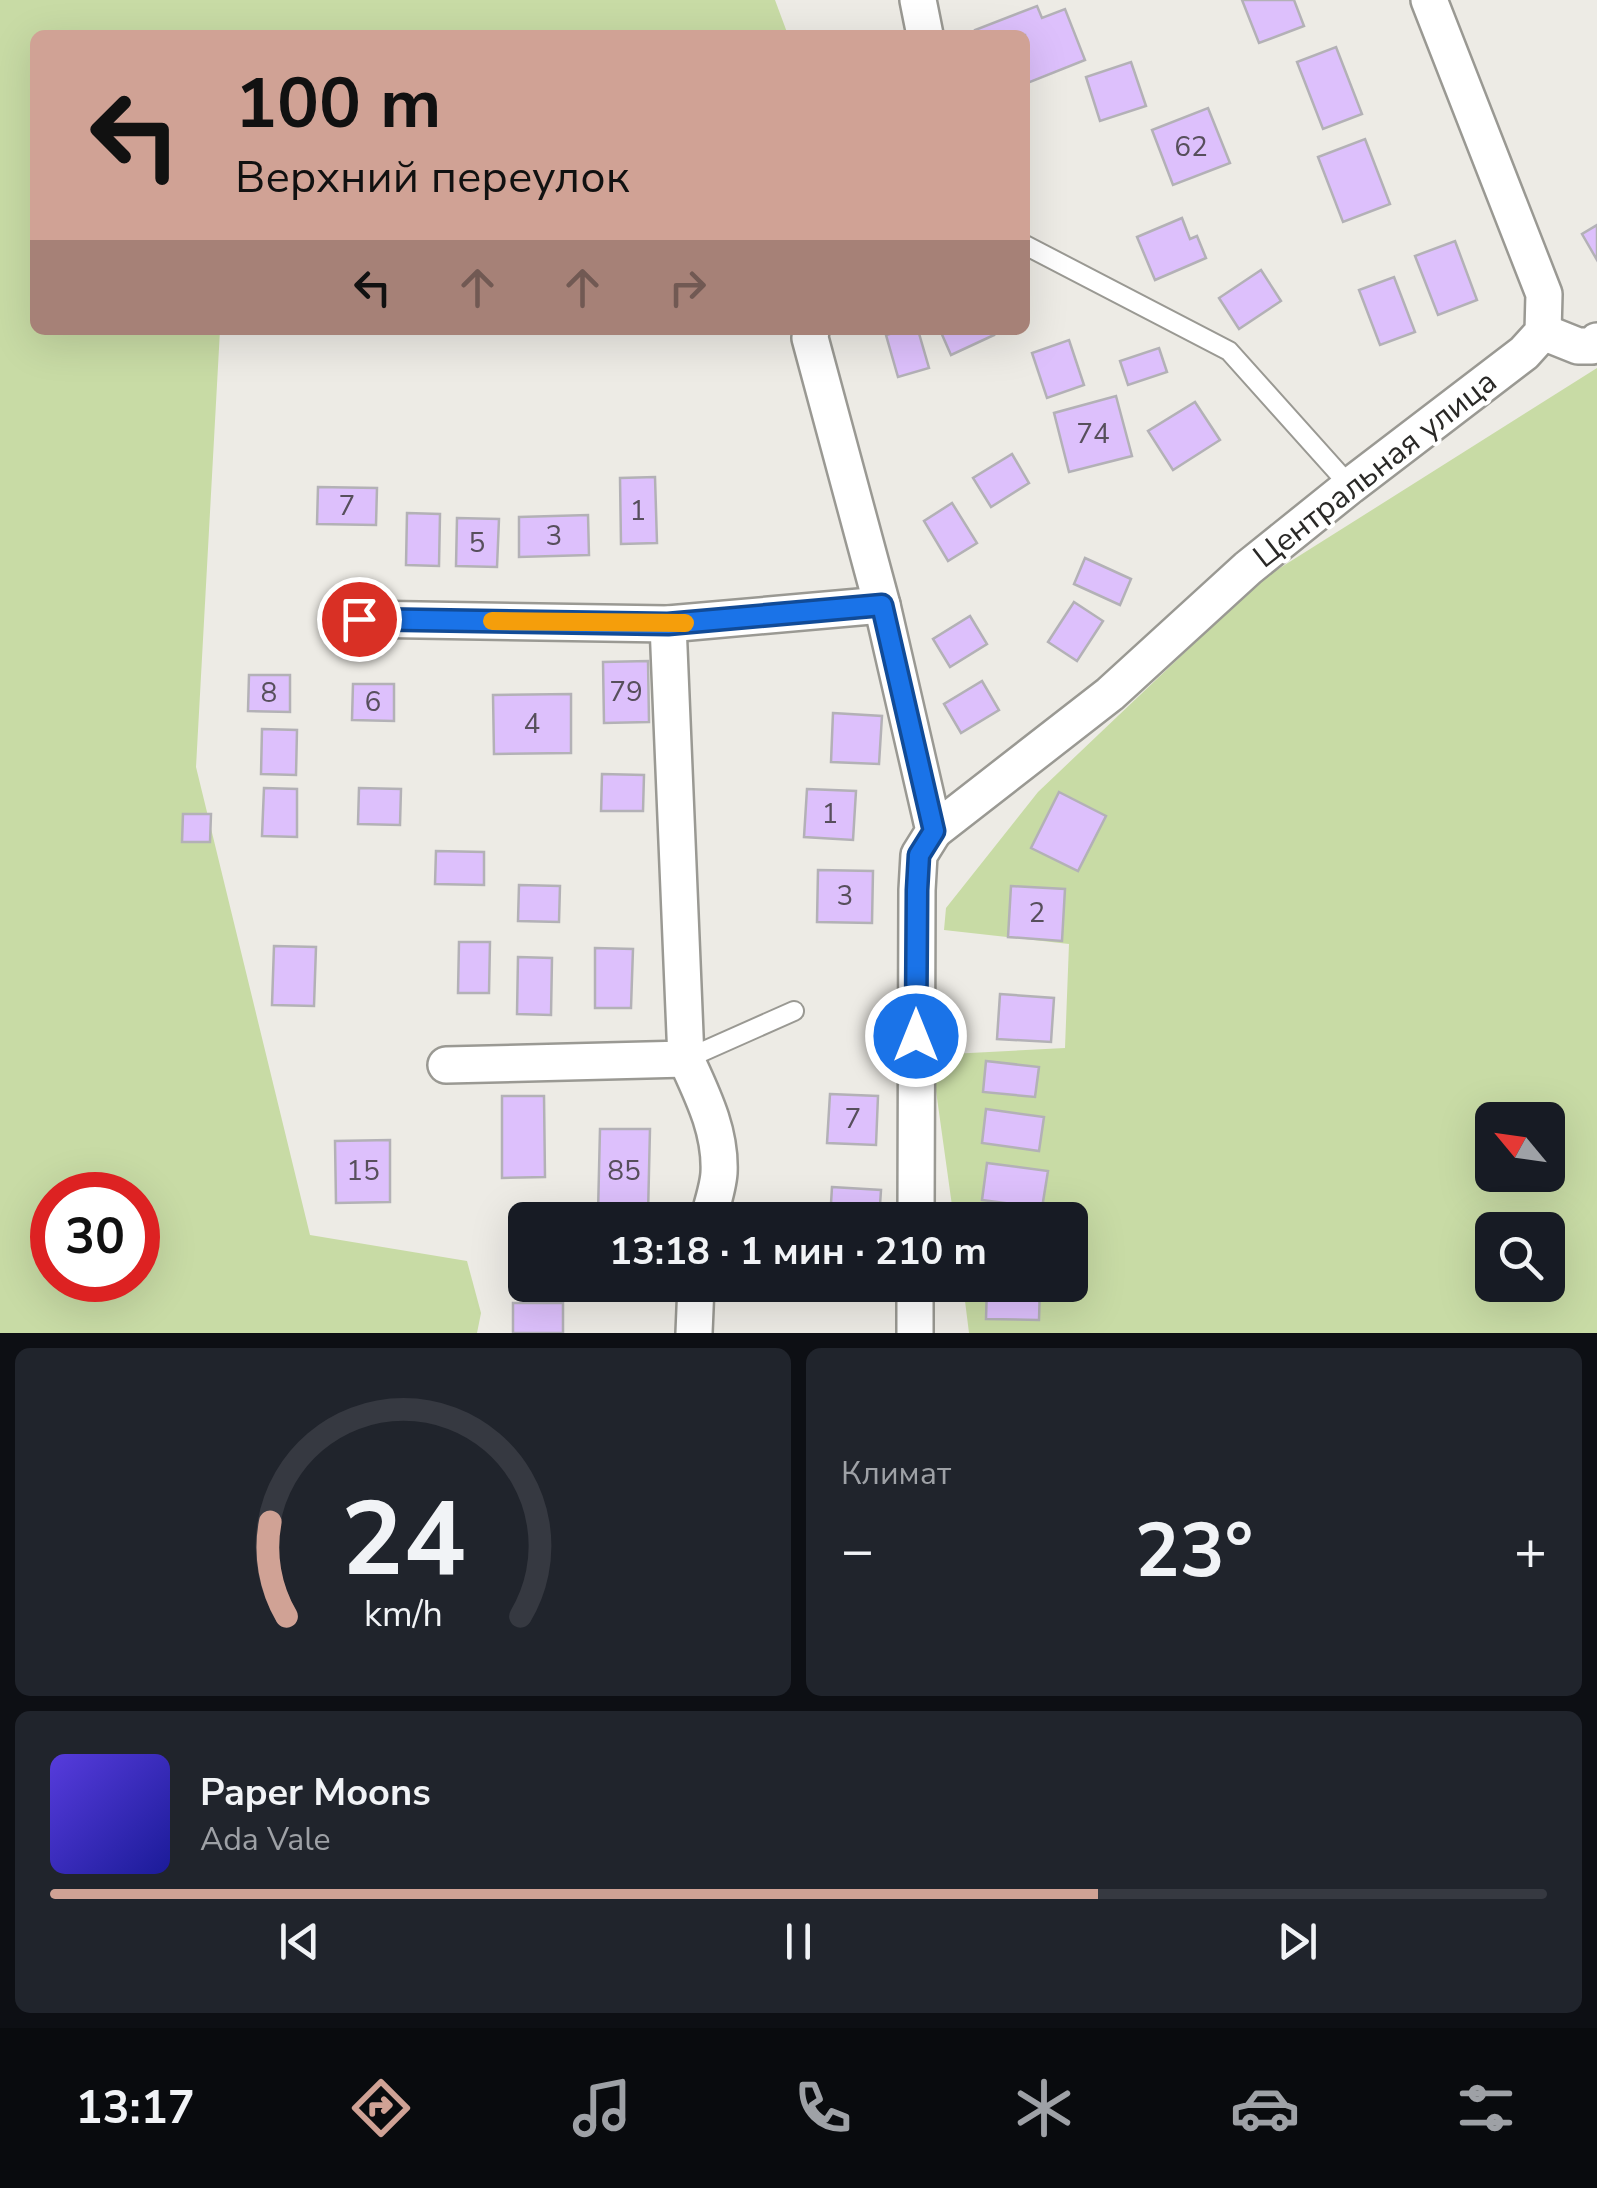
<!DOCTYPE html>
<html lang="ru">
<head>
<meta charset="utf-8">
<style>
  :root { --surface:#171b24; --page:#20242c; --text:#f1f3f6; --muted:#9ea1a6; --line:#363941; --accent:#d0a295 }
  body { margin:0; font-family:"Nunito Sans",sans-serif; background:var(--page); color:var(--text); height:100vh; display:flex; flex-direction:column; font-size:38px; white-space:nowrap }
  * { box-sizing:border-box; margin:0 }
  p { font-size:32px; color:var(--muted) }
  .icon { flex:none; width:55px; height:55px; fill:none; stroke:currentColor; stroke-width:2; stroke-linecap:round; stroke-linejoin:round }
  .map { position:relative; height:1333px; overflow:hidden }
  .panel { display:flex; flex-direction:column; gap:15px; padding:15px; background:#0d0f14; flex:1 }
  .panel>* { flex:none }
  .top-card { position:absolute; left:30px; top:30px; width:1000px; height:305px; border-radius:15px; box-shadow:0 10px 40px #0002; background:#d0a295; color:#111; overflow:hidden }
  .needle { width:65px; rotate:299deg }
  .controls { position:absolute; left:1475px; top:1102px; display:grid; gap:20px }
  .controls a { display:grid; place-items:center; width:90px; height:90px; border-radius:15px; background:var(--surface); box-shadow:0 10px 40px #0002; font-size:50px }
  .speed { position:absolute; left:30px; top:1172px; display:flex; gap:20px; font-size:50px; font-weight:700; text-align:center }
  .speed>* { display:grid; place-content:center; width:130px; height:130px; border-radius:50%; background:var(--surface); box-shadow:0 10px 40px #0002; line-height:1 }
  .speed .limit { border:15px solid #d22; background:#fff; color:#111 }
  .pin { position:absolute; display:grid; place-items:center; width:85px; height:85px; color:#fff; margin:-42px; border:5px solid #fff; border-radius:50%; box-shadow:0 2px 10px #0007 }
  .me { position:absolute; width:110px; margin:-55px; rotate:0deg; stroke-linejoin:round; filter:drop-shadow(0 0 8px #0008) }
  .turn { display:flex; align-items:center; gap:35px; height:210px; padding:0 40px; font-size:45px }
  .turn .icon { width:130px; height:130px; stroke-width:2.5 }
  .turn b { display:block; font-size:70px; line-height:85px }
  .lanes { display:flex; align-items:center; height:95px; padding:0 40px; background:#0003; justify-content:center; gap:50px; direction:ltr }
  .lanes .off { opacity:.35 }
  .big { font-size:75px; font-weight:700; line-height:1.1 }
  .panel .card { flex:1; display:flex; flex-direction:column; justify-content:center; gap:15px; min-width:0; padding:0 35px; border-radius:15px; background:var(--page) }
  .panel .dial { align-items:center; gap:0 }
  .dial svg { height:260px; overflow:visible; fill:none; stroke:var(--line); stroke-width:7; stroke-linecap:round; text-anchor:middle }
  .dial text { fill:var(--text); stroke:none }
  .song { display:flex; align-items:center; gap:30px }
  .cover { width:120px; height:120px; border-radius:15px; background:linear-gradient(135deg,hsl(250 70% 55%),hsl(240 70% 35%)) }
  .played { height:10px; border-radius:5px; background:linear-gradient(90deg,var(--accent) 70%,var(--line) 70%) }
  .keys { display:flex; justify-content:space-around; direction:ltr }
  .heat { display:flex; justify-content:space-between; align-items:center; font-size:55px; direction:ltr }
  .panel .tiles { flex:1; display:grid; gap:15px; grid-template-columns:1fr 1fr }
  .card:last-child { grid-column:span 2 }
  .trip { position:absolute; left:508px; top:1202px; width:580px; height:100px; border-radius:15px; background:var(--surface); box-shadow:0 10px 40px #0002; font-weight:700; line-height:100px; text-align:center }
  .dock { display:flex; height:160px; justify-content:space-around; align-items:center; background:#090b0e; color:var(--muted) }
  .dock .icon { width:70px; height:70px }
  .dock .on { color:var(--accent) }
  .dock b { font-size:45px; color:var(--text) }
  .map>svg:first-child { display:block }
</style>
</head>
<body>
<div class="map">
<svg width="1597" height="1333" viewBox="0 0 1597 1333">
  <rect width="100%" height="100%" fill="#edebe5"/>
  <!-- green -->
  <g fill="#c8dba5" fill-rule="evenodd">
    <path d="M0,0H775L788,35H35V330H220L196,767L310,1235L467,1261L481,1313L477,1333H0ZM52,1195H138V1280H52Z"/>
    <path d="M1597,368V1333H969L963,1285H1070V1220H954L931,1055L1065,1048L1069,944L944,930L946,908L1038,792L1261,580ZM1492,1120H1548V1175H1492ZM1492,1230H1548V1285H1492Z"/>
  </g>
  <!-- building -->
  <g fill="#ddc0fc" stroke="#b3b1b6" stroke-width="2.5">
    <path d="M1242,0H1294L1304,26L1259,43Z"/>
    <path d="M1037,6L1042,18L1065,9L1085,60L1025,84V35H976L975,30Z"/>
    <path d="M1336,47L1362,114L1323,129L1297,62Z"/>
    <path d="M1131,62L1146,106L1100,121L1086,77Z"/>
    <path d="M1208,108L1230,163L1173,185L1152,130Z"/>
    <path d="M1365,139L1390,204L1343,222L1318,157Z"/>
    <path d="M1182,218L1190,239L1197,236L1206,258L1155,280L1137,237Z"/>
    <path d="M1597,225V260L1582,234Z"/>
    <path d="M1455,241L1477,300L1438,315L1415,256Z"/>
    <path d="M1261,270L1281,301L1239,329L1219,298Z"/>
    <path d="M1394,277L1415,332L1380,345L1359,290Z"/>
    <path d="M903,330H918L929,368L898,377L886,335Z"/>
    <path d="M940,330H992L994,335L951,355Z"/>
    <path d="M1069,340L1084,385L1047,398L1032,353Z"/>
    <path d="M1159,348L1167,372L1128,385L1120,361Z"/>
    <path d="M1116,396L1132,456L1069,472L1054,413Z"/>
    <path d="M1195,402L1220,440L1173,470L1148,431Z"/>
    <path d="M1012,454L1029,483L991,507L973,478Z"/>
    <path d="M655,477L657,543L621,544L620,478Z"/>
    <path d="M318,487L377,488L376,525L317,524Z"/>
    <path d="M952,503L977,543L948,561L924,521Z"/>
    <path d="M407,513L440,514L439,566L406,565Z"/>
    <path d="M588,515L589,555L519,557V517Z"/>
    <path d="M457,518L499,519L497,567L456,566Z"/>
    <path d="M1085,558L1131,579L1120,605L1074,584Z"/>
    <path d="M1074,602L1103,621L1077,661L1048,642Z"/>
    <path d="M970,616L987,644L950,667L933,639Z"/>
    <path d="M648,661L649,722L604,723L603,662Z"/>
    <path d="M249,675H290V712L248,711Z"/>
    <path d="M982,681L999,710L961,733L944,704Z"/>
    <path d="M353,684H394V721L352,720Z"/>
    <path d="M571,694V753L494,754L493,695Z"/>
    <path d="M833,713L882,716L879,764L831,762Z"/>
    <path d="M262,729L297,730L296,775L261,774Z"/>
    <path d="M602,774L644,775L643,811H601Z"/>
    <path d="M264,788L297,789V837L262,836Z"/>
    <path d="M359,788L401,789L400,825L358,824Z"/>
    <path d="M807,789L856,791L853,840L804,837Z"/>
    <path d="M1059,792L1106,816L1078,871L1031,848Z"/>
    <path d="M183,814H211L210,842H182Z"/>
    <path d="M436,851L484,852V885L435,884Z"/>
    <path d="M818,870L873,871L872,923L817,922Z"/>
    <path d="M519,885L560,886L559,922L518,921Z"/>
    <path d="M1011,886L1065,889L1062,941L1008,937Z"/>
    <path d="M459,942H490L489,993H458Z"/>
    <path d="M274,946L316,947L314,1006L272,1005Z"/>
    <path d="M595,948L633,949L631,1008H595Z"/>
    <path d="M518,957L552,958L551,1015L517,1014Z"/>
    <path d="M1000,994L1054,998L1051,1042L997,1039Z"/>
    <path d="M986,1061L1039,1067L1035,1097L983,1092Z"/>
    <path d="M830,1094L878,1096L876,1145L827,1143Z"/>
    <path d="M502,1096H544L545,1177L502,1178Z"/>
    <path d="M986,1109L1044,1117L1039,1151L982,1143Z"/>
    <path d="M600,1129H650L648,1214L598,1213Z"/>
    <path d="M390,1140V1202L336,1203L335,1141Z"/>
    <path d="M987,1163L1048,1171L1042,1208L982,1200Z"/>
    <path d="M832,1187L881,1190L879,1220H830Z"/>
    <path d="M987,1285H1040L1039,1320L986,1319Z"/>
    <rect x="513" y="1303" width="50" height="30"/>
  </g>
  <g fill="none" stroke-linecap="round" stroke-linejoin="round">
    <!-- service casing -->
    <g stroke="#9a9993" stroke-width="22">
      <g id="service">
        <path d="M1025,245L1229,351L1350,486"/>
        <path d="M686,1059L794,1011"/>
      </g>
    </g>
    <!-- minor casing -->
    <g stroke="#9a9993" stroke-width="40">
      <g id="minor">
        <path d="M918,0L925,35"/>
        <path d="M811,330L810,338L882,605L934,831L919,855L917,890L916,1220"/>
        <path d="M1543,332L1578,346H1592L1597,341"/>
        <path d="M359,619L668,624L882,605"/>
        <path d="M668,624L686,1059C703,1096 721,1132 719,1173C718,1188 712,1205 708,1220"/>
        <path d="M934,831L1110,694L1248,568L1350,486L1524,353L1543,332L1544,294L1429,0"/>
        <path d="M446,1065L686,1059"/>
        <path d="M694,1333L696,1285"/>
        <path d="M915,1333V1285"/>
      </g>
    </g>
    <!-- service -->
    <use href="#service" stroke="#fff" stroke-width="18"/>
    <!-- minor -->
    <use href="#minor" stroke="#fff" stroke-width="35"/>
  </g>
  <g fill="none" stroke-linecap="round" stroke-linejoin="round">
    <!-- route casing -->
    <g stroke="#114b97" stroke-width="25">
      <path id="route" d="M359,619L668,624L882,605L934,831L919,855L917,890L916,1036"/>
    </g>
    <!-- route -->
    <use href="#route" stroke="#1a73e8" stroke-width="18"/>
    <!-- slow -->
    <path stroke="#f59e0b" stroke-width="18" d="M492,621L685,623"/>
  </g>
  <g text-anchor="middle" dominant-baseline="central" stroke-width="8" stroke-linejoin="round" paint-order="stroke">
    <!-- number labels -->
    <g font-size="28" fill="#574f5c">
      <text x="1191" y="147">62</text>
      <text x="1093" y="434">74</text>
      <text x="347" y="506">7</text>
      <text x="638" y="511">1</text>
      <text x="554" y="536">3</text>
      <text x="477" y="543">5</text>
      <text x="626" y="692">79</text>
      <text x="269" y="693">8</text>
      <text x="373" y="702">6</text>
      <text x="532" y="724">4</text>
      <text x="830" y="814">1</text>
      <text x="845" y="896">3</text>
      <text x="1037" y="913">2</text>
      <text x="853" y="1119">7</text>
      <text x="363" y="1171">15</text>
      <text x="624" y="1171">85</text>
    </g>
    <!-- street labels -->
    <g font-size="32" fill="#2a2927" stroke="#fff">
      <text transform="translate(1375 469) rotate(-38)">Центральная улица</text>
    </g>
  </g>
</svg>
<div class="controls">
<a><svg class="needle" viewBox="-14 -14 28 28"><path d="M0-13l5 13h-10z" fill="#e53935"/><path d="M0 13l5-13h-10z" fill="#9ea1a6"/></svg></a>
<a><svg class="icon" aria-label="search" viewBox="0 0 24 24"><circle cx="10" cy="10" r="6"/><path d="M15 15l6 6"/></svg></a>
</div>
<div class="speed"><div class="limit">30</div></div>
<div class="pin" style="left:359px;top:619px;background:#d93025"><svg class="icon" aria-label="arrive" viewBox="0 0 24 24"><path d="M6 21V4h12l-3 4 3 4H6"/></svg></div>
<svg class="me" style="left:916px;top:1036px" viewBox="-20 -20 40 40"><circle r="17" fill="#1a73e8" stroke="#fff" stroke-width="3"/><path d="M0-11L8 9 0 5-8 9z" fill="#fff"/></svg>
<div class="trip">13:18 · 1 мин · 210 m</div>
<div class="top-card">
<div class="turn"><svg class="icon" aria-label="left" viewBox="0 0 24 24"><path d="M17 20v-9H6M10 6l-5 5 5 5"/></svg><div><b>100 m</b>Верхний переулок</div></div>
<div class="lanes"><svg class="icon" aria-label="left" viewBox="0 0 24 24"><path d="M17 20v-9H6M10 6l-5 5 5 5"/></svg><svg class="icon off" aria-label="ahead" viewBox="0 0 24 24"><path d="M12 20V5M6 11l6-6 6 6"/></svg><svg class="icon off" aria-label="ahead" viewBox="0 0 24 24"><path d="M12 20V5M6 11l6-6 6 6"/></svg><svg class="icon off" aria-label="right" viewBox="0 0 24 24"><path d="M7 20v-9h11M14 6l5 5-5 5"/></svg></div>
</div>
</div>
<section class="panel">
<div class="tiles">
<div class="card dial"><svg viewBox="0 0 100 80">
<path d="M14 69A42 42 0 1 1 86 69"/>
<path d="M14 69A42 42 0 0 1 9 40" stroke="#d0a295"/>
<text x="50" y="56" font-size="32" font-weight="700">24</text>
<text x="50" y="72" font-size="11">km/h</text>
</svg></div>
<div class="card"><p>Климат</p>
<div class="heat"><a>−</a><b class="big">23°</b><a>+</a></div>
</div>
<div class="card">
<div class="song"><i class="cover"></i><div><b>Paper Moons</b><p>Ada Vale</p></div></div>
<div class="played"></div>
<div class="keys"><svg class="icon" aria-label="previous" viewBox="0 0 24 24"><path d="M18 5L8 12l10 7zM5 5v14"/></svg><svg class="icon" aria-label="pause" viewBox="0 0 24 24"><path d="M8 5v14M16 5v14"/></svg><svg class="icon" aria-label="next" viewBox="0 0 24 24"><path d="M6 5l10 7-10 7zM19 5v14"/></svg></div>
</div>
</div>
</section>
<nav class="dock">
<b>13:17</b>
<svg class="icon on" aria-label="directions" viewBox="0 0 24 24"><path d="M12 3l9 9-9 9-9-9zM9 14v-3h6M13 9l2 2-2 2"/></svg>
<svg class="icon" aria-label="music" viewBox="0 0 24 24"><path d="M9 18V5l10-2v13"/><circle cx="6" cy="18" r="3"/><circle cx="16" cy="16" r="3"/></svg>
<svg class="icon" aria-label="phone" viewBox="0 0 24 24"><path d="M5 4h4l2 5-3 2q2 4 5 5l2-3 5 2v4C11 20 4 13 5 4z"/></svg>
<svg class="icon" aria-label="climate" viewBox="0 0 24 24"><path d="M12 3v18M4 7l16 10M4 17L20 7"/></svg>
<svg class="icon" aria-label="car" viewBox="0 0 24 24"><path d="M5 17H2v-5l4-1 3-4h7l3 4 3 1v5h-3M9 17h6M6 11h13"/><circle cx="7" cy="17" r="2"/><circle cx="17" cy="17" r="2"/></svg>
<svg class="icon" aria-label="filters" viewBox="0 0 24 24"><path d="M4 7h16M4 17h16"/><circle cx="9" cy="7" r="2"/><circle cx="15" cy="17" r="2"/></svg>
</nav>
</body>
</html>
